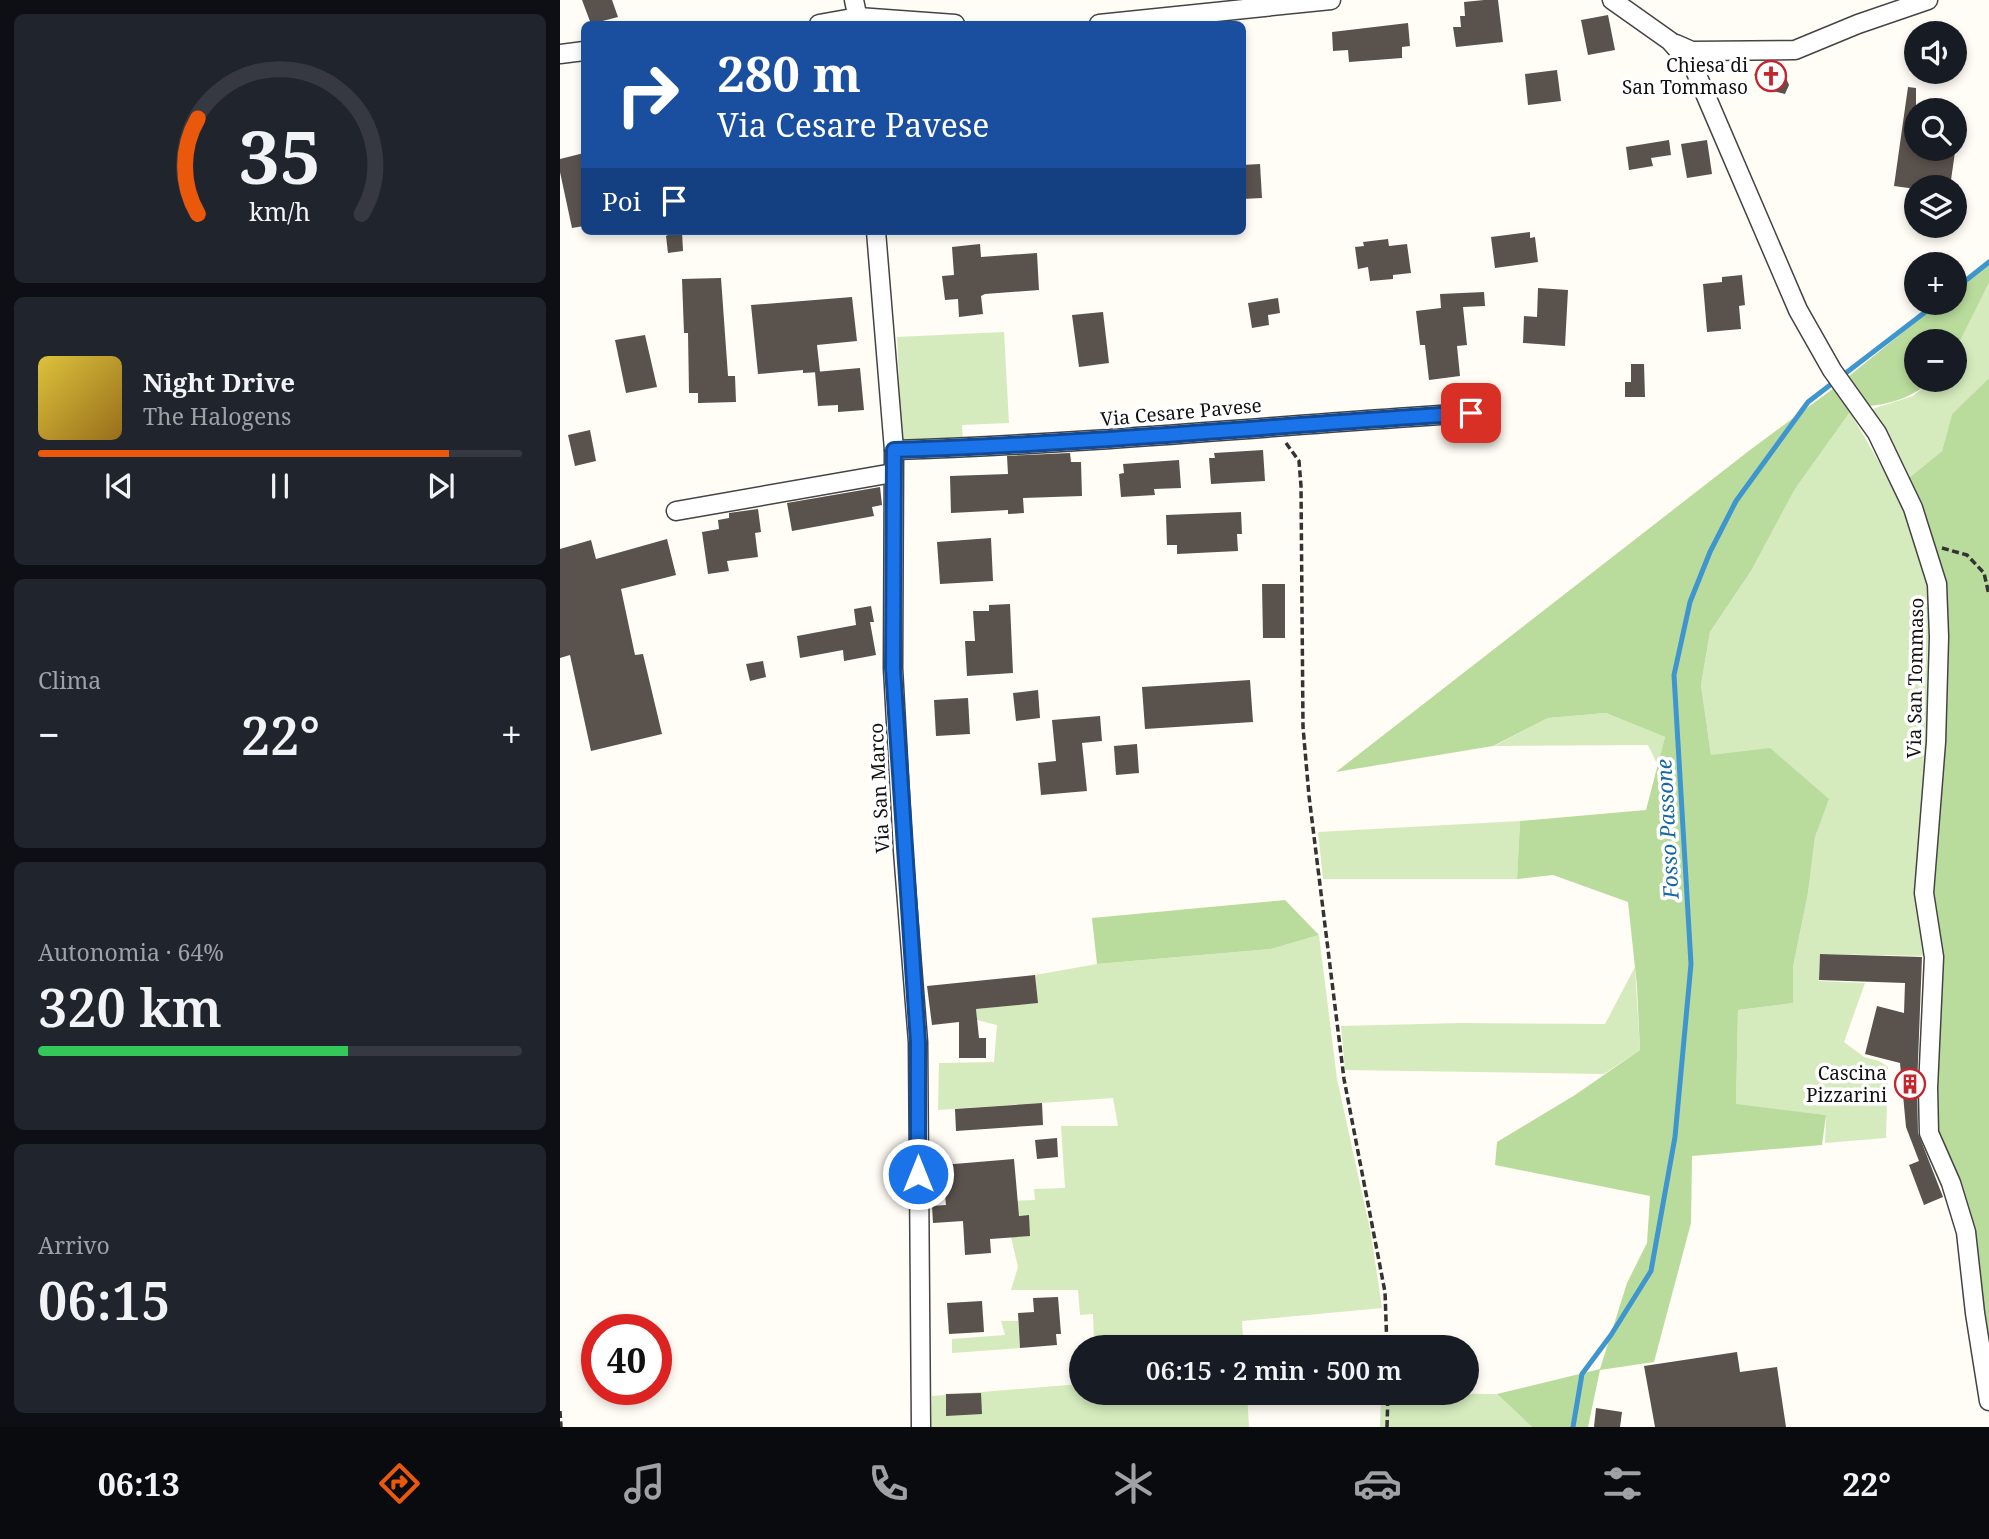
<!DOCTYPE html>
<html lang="it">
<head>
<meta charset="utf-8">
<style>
  :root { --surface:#171b24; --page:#20242c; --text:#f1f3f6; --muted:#9ea1a6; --line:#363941; --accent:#ea580c }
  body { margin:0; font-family:"Noto Serif",serif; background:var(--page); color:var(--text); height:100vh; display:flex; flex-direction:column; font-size:26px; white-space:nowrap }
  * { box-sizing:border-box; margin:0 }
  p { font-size:23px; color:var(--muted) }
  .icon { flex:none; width:38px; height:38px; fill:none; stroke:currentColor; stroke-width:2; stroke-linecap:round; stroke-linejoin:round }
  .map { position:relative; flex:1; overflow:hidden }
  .panel { display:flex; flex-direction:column; gap:14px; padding:14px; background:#0d0f14; width:560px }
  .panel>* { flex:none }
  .banner { position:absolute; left:21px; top:21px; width:665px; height:214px; border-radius:10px; box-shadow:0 4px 10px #0003; background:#1a4fa0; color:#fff; overflow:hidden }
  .tools { position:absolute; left:1344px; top:21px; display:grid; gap:14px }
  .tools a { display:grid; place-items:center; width:63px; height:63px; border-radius:50%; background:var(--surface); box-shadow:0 4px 10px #0003; font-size:35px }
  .speed { position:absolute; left:21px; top:1314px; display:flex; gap:14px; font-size:35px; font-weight:700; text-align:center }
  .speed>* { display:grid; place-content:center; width:91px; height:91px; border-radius:50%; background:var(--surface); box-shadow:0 4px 10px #0003; line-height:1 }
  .speed .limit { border:10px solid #d22; background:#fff; color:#111 }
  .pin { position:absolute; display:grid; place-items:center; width:60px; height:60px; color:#fff; margin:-30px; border-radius:14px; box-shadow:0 4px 10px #0006 }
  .me { position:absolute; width:77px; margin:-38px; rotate:0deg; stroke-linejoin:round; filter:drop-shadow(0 0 5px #0008) }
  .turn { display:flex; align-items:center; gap:24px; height:147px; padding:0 21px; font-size:32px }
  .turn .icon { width:91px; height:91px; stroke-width:2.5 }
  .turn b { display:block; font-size:49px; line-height:60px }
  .then { display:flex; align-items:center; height:66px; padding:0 21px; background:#0003; gap:14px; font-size:26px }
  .big { font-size:52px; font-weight:600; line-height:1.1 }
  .panel .card { flex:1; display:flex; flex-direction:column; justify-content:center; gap:10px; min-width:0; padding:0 24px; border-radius:10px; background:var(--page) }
  .panel .dial { align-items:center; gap:0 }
  .dial svg { height:182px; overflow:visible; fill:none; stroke:var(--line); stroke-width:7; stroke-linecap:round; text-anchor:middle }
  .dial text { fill:var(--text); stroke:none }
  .song { display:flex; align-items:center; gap:21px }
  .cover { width:84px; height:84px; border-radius:10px; background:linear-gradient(135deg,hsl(50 70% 55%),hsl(40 70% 35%)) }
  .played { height:7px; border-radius:4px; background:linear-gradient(90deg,var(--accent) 85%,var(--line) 85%) }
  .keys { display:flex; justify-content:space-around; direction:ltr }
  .heat { display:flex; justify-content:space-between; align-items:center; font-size:38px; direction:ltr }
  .charge { height:10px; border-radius:5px; background:linear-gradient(90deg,#34c759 64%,var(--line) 0) }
  .trip { position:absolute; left:509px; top:1335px; width:410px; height:70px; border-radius:35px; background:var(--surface); box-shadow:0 4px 10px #0003; font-weight:600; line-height:70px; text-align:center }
  .menu { display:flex; height:112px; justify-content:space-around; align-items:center; background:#090b0e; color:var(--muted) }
  .menu .icon { width:49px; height:49px }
  .menu .active { color:var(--accent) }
  .menu b { font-size:32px; color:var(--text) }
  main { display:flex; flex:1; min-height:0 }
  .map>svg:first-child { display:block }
</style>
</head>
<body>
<main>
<section class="panel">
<div class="card dial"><svg viewBox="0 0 100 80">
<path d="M14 69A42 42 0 1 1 86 69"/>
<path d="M14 69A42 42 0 0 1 14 27" stroke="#ea580c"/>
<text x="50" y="56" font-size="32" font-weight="700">35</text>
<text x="50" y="72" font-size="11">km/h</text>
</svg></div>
<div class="card">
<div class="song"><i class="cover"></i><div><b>Night Drive</b><p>The Halogens</p></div></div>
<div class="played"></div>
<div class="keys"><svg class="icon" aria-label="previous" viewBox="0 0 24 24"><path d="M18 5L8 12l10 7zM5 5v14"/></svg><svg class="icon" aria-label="pause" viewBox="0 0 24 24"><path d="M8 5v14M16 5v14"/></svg><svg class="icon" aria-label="next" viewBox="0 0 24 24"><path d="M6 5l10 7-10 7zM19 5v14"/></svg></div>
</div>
<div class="card"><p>Clima</p>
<div class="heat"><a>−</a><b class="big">22°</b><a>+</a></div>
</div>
<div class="card"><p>Autonomia · 64%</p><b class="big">320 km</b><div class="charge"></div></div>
<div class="card"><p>Arrivo</p><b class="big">06:15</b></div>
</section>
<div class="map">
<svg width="1429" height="1427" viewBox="0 0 1429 1427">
  <rect width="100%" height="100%" fill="#fffdf5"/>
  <!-- green -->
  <g fill="#d5ebbd">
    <path d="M1429,283V378L1392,414L1382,451L1338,487L1294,415L1353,396L1373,380H1395V351Z"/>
    <path d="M444,332L449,423L402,425L403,444L342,447L337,337Z"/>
    <path d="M1290,412L1345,507L1371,585L1369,956L1260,954L1259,981L1305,983L1284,1042L1304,1057L1319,1061L1328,1067L1326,1138L1265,1143L1266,1115L1176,1105L1178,1010L1233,1003V967L1248,893L1255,837L1268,799L1151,755L1141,685L1150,632L1191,571L1235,489Z"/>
    <path d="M1046,713L1105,737L1098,766L1088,745L934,746L988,718Z"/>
    <path d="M960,821L957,879H763L758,832Z"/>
    <path d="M759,935L777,1079L811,1234L822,1308L682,1321L683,1337L534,1343L533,1314L520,1315L518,1290H451L458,1267L451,1237L469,1215L426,1218L425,1202L475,1200L474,1189L505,1188L501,1126H558L553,1098L378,1110L379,1063L434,1062L437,1025L417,1020L416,1009L477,1003L475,975L537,964L711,949Z"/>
    <path d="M1075,967L1080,1050L1044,1074L785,1070L781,1026L901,1023L1045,1024Z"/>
    <path d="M441,1321H458L460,1348L392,1353V1339L445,1335Z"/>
    <path d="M521,1384L522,1393H687L689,1427H371L372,1396Z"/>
    <path d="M821,1393L937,1394L972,1427H820Z"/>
  </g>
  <!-- forest -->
  <g fill="#b9dc9c">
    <path d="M1429,262V283L1395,351V341H1356V380H1373C1345,402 1328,404 1294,408L1278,385L1379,303H1395V290Z"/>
    <path d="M1429,378V1337L1411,1223L1372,1133L1367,894L1374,584L1338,487L1382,451L1392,414Z"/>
    <path d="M1274,388L1290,412L1235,489L1191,571L1150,632L1141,685L1151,755L1210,748L1269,799L1255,837L1248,893L1233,967V1003L1178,1010L1176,1104L1266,1115L1262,1145L1132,1156L1131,1223L1094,1362L1040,1370L1028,1427H972L937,1394L1040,1369L1067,1283L1087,1243L1090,1196L935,1165L937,1142L1015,1095L1080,1050L1077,986L1068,902L993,875L957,879L960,821L1086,810L1105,737L1046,713L988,718L933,746L776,772L1190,450Z"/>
    <path d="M725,900L759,935L711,949L537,964L532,918Z"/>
  </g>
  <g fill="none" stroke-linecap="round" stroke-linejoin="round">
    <!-- stream -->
    <g stroke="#3f96cf" stroke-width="5">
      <path d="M1395,289L1429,262"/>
      <path d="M1013,1427L1022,1374L1051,1335L1091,1271L1115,1137L1131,964L1114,675L1130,602L1150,552L1176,501L1248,402L1377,303"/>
    </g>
  </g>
  <!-- building -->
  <g fill="#5a524d">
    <path d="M22,0H52L58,17L31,24Z"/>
    <path d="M924,0H938L943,42L896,47L893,27H901L900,16H905L904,2Z"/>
    <path d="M1048,15L1055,50L1028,55L1021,20Z"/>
    <path d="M848,23L850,46L842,47V58L789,62L788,50L773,51L772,32Z"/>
    <path d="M1206,62H1211L1224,73L1229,85L1225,94L1213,91L1194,75Z"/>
    <path d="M997,70L1001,101L968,105L965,74Z"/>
    <path d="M1348,87L1356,88V149L1395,152L1390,187L1356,189L1334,186Z"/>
    <path d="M1109,140L1111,155L1091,158L1093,166L1069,170L1066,147Z"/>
    <path d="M1147,140L1152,174L1127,178L1121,144Z"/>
    <path d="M24,153V226L12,228L0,172V159Z"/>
    <path d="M700,164L702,198L682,199V165Z"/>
    <path d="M116,231H122L123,251L108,253L106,236Z"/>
    <path d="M970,232V238L975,237L978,262L935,268L931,237Z"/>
    <path d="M828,239L829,246L847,244L851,273L833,275V279L810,281L808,267L798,269L795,247L804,246L803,242Z"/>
    <path d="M420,244L421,257L477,253L479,290L425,294L421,296L423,314L399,317L398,299L385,300L382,276L394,275L392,247Z"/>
    <path d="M1182,275L1185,305L1179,306L1181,329L1147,332L1143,284L1162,282V277Z"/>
    <path d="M161,278L168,376H175L176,402L138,403V393H129L128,333H124L122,279Z"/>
    <path d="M978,288L1008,290L1005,346L963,343L964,316L977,317Z"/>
    <path d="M924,292L925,306L903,307L907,345L897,346L900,376L869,380L865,345H860L856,311L881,308L880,294Z"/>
    <path d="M292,297L297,341L257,345L260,372L243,373V370L198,374L191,305Z"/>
    <path d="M718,298L720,313L708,315L709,325L692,328L688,303Z"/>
    <path d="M543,312L549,363L519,367L512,315Z"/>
    <path d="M85,335L97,387L66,393L55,340Z"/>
    <path d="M1071,364H1084L1085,397H1065V382H1071Z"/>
    <path d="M300,368L304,410L278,412V405L258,406L255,372Z"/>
    <path d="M30,430L36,461L15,466L8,435Z"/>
    <path d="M703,450L705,481L651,484L649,458H655L654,453Z"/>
    <path d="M510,453L511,462H521L522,496L463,498L464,513L448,514V510L391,513L390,476L448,474L447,456Z"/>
    <path d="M619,460L621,488L594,489L595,495L561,497L559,474L564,473L563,464Z"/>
    <path d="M320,487L322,505L312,507L314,516L232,531L227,503Z"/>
    <path d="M198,509L201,532L195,533L198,557L167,561L169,571L148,574L142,532L159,529L158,520L169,518V513Z"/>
    <path d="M681,512L682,534H677L678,551L617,554V545H607L606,515Z"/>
    <path d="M431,538L433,581L380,584L377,542Z"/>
    <path d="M107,539L116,575L61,589L75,655L83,654L102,734L31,751L10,655L0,658V549L31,540L36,559Z"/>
    <path d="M702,584H725V638H703Z"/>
    <path d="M450,604L453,673L407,676L405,641H415L413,611H429V605Z"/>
    <path d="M311,606L314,622H310L316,655L284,661L283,650L240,658L237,636L296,625L294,609Z"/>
    <path d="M203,661L206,677L190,681L186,664Z"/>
    <path d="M690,680L693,722L585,729L582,687Z"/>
    <path d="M478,690L480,718L456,721L453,693Z"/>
    <path d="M408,698L410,734L376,736L374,700Z"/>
    <path d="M540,716L542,741L522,743L527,791L481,795L478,763L496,761L492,720Z"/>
    <path d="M577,744L579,773L556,775L554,746Z"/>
    <path d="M1260,954L1362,957L1357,1087L1358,1133L1383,1197L1364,1205L1349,1165L1359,1161L1346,1127L1340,1063L1305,1054L1317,1006L1344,1013L1345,983L1259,980Z"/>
    <path d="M475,975L478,1003L416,1009L419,1038H426V1058H399V1022L372,1025L367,986Z"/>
    <path d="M482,1103L483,1125L396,1131L395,1109Z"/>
    <path d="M497,1138L498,1157L477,1159L475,1140Z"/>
    <path d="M454,1159L459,1216L469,1215L470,1236L430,1239L431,1253L405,1255L403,1221L373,1223L372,1206L386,1205L382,1165Z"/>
    <path d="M498,1297L501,1334H496L497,1345L460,1348L458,1313L474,1312L473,1298Z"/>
    <path d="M422,1301L424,1332L389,1334L387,1303Z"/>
    <path d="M1177,1352L1180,1372L1217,1367L1226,1427H1095L1084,1366Z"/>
    <path d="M421,1393L422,1414L386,1416V1394Z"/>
    <path d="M1036,1408L1062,1412L1060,1427H1034Z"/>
  </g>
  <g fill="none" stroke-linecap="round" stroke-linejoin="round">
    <!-- minor casing -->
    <g stroke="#444" stroke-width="21">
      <g id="minor">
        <path d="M294,0L299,24"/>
        <path d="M1052,0L1110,41L1134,68L1238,310L1272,370L1317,433L1353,508L1377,584L1379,637L1376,742L1364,893L1374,957L1368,1088L1369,1133L1391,1183L1406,1232L1415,1313L1429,1401"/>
        <path d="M259,24L298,17L395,24"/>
        <path d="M539,24L771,0"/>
        <path d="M1116,44L1132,51L1235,50L1298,24L1368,0"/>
        <path d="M0,54L24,51"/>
        <path d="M316,231L334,450L333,668L343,851L358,1042L361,1427"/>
        <path d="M334,450C527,444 718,425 911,413"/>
        <path d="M116,511L333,473"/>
      </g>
    </g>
    <!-- path -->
    <g stroke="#333" stroke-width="3.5" stroke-dasharray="7 3.5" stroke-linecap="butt">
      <path d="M726,443L739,461L741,486L743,727L749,796L784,1079L825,1292L827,1348"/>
      <path d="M1382,548L1407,555L1424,573L1429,595"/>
      <path d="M0,1411L1,1427"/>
      <path d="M827,1427L828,1393"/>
    </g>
    <!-- minor -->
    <use href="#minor" stroke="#fff" stroke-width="18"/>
  </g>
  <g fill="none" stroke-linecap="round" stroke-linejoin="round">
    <!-- route casing -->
    <g stroke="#114b97" stroke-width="18">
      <path id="route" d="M358,1174V1042L333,668L334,450C527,444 718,425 911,413"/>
    </g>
    <!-- route -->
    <use href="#route" stroke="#1a73e8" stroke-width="12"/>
  </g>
  <!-- icons -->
  <defs>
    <g id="church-ring" transform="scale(1.575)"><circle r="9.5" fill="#fff" stroke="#c4262e" stroke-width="1.5"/><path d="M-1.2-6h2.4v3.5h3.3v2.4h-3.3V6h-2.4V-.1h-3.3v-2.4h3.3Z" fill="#c4262e"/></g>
    <g id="building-ring" transform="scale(1.575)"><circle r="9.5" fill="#fff" stroke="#c4262e" stroke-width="1.5"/><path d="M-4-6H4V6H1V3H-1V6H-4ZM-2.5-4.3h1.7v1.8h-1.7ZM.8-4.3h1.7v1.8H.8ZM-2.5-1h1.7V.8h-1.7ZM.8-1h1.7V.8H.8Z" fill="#c4262e"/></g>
  </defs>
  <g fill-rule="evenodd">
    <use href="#church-ring" x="1211" y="76"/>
    <use href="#building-ring" x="1350" y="1084"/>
  </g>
  <g text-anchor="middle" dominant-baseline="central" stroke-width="7" stroke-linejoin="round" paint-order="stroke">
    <!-- poi labels -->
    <g font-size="19" fill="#111" stroke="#fff" text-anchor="end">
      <text x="1188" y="65">Chiesa di<tspan x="1188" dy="22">San Tommaso</tspan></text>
      <text x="1327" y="1073">Cascina<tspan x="1327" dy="22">Pizzarini</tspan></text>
    </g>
    <!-- street labels -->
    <g font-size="19" fill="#111" stroke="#fff">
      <text transform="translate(621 412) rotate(-5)">Via Cesare Pavese</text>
      <text transform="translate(1355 678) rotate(-89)">Via San Tommaso</text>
      <text transform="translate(319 788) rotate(-93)">Via San Marco</text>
    </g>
    <!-- water labels -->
    <g font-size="21" font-style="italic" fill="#1768a6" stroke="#fff">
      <text transform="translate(1107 829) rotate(-93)">Fosso Passone</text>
    </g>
  </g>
</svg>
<div class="tools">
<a><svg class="icon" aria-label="sound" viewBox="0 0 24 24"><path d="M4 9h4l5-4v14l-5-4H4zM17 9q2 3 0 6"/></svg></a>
<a><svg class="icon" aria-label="search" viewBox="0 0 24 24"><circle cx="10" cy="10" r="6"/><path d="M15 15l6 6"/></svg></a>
<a><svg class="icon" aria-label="layers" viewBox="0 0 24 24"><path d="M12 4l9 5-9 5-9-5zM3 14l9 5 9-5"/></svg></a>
<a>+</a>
<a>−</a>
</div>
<div class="speed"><div class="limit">40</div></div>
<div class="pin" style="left:911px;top:413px;background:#d93025"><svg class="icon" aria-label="arrive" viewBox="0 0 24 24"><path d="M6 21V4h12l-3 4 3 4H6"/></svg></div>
<svg class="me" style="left:358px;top:1174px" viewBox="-20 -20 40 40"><circle r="17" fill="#1a73e8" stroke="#fff" stroke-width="3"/><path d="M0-11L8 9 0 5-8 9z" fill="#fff"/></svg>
<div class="trip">06:15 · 2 min · 500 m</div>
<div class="banner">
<div class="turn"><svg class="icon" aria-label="right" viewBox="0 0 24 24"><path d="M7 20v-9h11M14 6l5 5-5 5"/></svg><div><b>280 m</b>Via Cesare Pavese</div></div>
<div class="then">Poi<svg class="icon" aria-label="arrive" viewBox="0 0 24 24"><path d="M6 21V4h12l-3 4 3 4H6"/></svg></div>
</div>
</div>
</main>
<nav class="menu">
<b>06:13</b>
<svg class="icon active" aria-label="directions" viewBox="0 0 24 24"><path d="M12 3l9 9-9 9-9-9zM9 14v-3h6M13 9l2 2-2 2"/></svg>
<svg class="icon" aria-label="music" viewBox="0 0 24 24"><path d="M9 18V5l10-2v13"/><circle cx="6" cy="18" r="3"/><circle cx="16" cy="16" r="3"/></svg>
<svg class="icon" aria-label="phone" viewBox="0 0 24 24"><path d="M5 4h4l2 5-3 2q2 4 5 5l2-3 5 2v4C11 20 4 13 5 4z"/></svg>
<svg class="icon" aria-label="climate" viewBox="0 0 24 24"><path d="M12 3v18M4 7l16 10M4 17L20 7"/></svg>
<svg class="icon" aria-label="car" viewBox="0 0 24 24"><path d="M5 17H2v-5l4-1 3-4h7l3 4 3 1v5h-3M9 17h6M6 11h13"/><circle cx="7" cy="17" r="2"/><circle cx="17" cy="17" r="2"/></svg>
<svg class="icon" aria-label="filters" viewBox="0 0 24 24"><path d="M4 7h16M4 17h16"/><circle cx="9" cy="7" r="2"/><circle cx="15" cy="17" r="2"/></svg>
<b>22°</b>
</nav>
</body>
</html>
